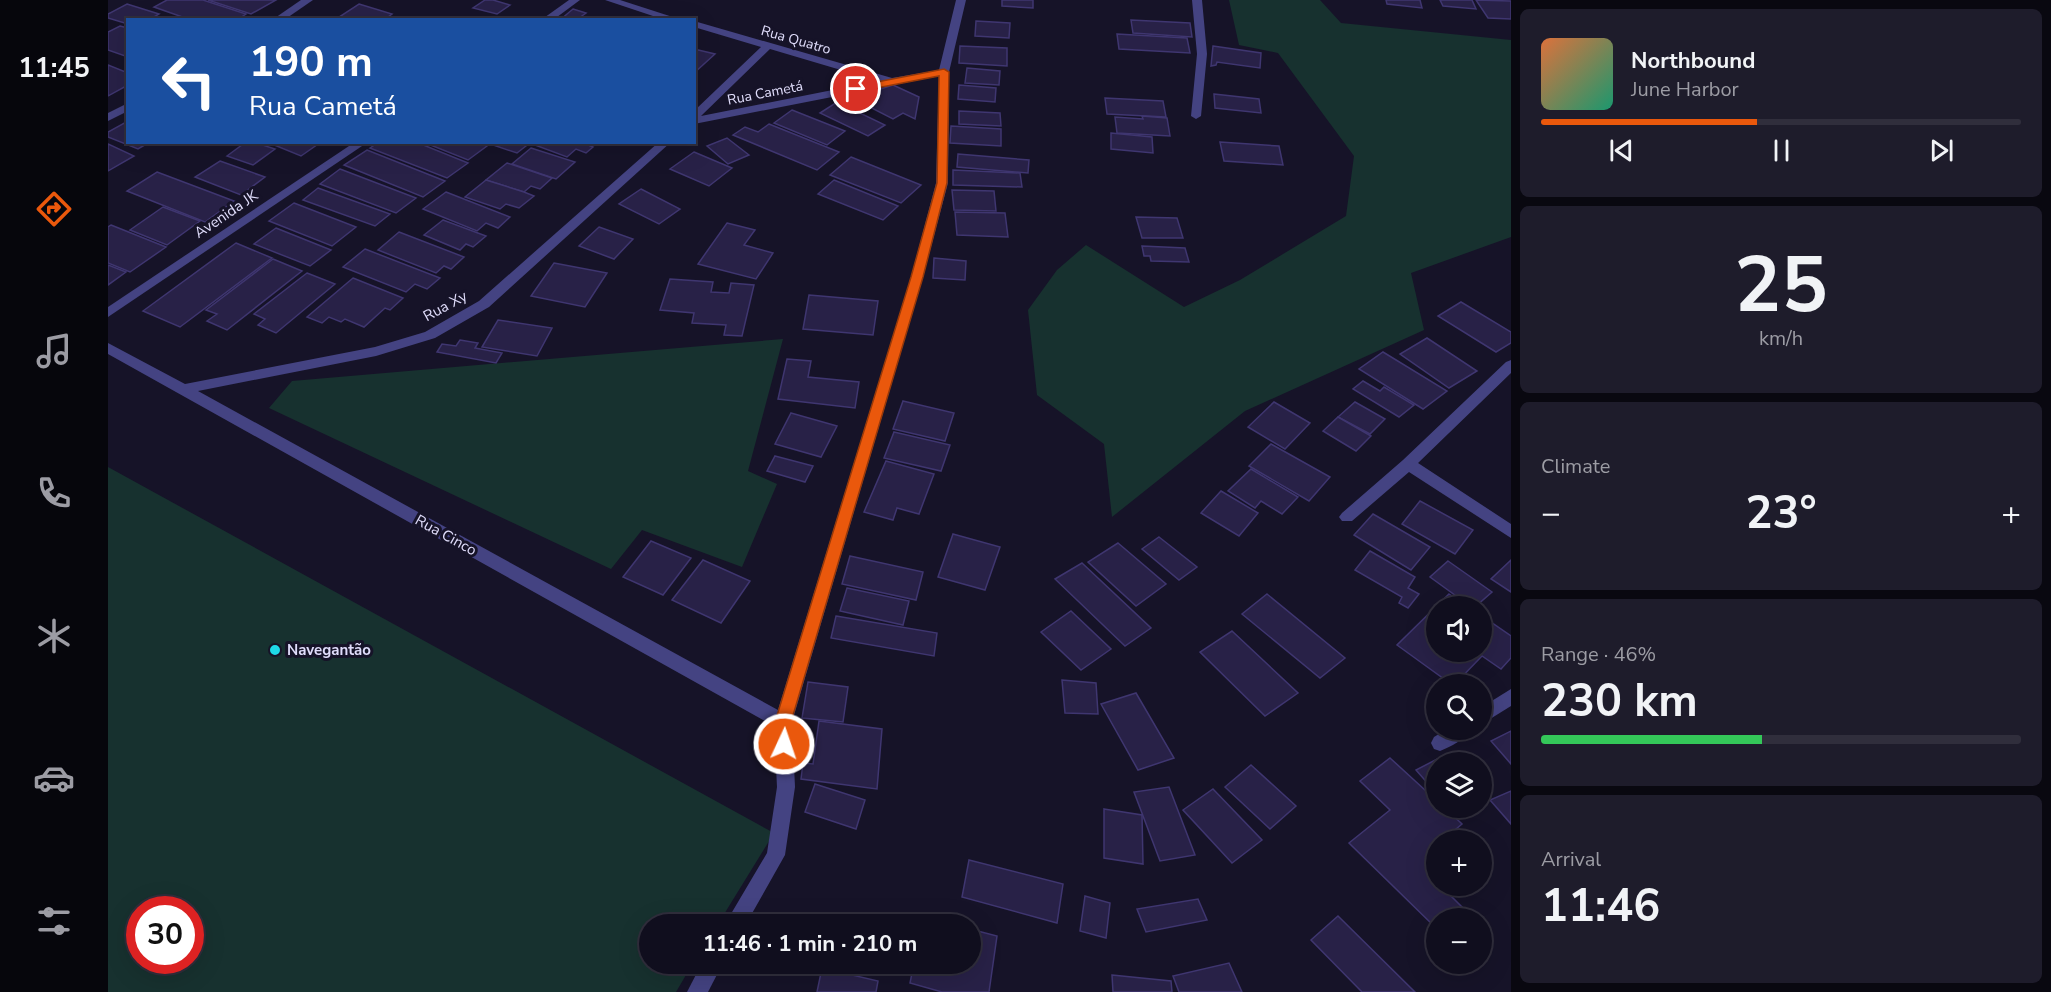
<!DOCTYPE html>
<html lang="en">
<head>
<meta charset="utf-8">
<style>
  :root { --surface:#100e1e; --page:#1e1c2b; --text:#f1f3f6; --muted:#9c9ca4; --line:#302e3c; --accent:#ea580c }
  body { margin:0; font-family:"Nunito Sans",sans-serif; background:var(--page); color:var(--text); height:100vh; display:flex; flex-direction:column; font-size:22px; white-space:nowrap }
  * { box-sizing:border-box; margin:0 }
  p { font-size:20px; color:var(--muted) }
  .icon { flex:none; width:33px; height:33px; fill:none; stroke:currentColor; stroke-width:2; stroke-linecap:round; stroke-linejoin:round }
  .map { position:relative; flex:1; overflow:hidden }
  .side { display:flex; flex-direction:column; gap:9px; padding:9px; background:#090810; width:540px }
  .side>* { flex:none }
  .guide { position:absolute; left:18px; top:18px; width:570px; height:126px; border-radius:0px; box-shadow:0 6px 24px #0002,0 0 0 2px var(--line); background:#1a4fa0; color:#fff; overflow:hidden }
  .tools { position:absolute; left:1318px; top:596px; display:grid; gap:12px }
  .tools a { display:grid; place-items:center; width:66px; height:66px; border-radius:50%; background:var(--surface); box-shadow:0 6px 24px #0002,0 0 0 2px var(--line); font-size:30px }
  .speed { position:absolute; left:18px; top:896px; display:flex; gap:12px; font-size:30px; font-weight:700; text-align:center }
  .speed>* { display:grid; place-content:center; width:78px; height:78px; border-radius:50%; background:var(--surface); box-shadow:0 6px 24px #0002,0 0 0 2px var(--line); line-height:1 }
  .speed .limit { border:9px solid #d22; background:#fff; color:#111 }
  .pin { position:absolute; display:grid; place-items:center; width:51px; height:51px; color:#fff; margin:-26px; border:3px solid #fff; border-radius:50%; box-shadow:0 2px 6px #0007 }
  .me { position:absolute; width:66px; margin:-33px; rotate:3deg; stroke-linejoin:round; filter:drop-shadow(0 0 4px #0008) }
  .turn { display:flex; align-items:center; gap:21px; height:126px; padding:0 24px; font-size:27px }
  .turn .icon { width:78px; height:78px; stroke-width:2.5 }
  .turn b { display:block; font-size:42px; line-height:51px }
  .big { font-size:45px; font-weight:700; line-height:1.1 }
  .side .widget { flex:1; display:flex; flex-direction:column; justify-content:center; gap:9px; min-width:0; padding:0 21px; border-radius:9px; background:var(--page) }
  .side .dial { align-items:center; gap:0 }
  .dial b { font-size:78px; line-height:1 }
  .song { display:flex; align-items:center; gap:18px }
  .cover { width:72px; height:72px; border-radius:9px; background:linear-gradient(135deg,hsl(20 70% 55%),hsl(160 70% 35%)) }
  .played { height:6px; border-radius:3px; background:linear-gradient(90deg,var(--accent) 45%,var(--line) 45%) }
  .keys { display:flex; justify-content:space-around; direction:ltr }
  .heat { display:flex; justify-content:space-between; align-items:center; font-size:33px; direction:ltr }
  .charge { height:9px; border-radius:4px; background:linear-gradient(90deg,#34c759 46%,var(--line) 0) }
  .trip { position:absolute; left:531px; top:914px; width:342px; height:60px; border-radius:30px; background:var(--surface); box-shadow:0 6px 24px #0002,0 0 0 2px var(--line); font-weight:700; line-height:60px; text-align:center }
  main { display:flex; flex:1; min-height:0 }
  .dock { display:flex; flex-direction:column; width:108px; justify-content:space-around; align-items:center; background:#06060c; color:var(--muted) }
  .dock .icon { width:42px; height:42px }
  .dock .current { color:var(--accent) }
  .dock b { font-size:27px; color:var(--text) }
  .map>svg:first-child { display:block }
</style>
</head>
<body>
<main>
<nav class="dock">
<b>11:45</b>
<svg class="icon current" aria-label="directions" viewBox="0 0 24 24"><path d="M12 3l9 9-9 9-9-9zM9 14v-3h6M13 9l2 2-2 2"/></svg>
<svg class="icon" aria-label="music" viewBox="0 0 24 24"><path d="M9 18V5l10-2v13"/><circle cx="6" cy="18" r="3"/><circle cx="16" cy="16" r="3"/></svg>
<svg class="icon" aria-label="phone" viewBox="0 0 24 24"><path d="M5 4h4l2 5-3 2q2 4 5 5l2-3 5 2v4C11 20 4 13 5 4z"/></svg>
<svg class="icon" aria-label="climate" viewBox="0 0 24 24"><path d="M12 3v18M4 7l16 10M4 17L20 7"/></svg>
<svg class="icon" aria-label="car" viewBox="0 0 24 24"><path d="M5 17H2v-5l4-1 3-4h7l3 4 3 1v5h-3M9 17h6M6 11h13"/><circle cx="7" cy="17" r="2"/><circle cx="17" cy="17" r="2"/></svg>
<svg class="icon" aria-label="filters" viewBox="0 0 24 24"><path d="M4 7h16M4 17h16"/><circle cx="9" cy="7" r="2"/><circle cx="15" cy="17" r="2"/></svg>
</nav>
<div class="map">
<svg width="1403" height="992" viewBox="0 0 1403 992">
  <rect width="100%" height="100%" fill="#161328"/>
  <!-- green -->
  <g fill="#17312f" fill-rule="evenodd">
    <path d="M1121,0H1212L1233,23L1403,40V237L1303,273L1316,330L1137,411L1004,517L996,444L929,395L920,310L949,270L978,245L1076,307L1132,280L1238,216L1246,156L1170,53L1131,45Z"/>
    <path d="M675,339L640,471L669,484L634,567L534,530L503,569L161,408L184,381Z"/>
    <path d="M0,467L666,833L610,924H542V963H585L568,992H0ZM32,909H82V960H32Z"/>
  </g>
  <!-- building -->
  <g fill="#282147" stroke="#3f3670" stroke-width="1.5">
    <path d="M59,0H95L138,14L129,20L116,17L113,20H83L46,7Z"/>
    <path d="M100,0H168L143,14Z"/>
    <path d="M377,0H385L402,5L389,14L365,8Z"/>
    <path d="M894,0H925V8L894,6Z"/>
    <path d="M1278,0H1312L1314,8L1279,4Z"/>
    <path d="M1332,0H1364L1368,9L1335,6Z"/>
    <path d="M1368,0L1403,1V19L1380,18Z"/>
    <path d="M19,4L51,14L41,20H20V24L0,18V14Z"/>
    <path d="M251,4L284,14L276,20L228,19Z"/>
    <path d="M465,9L478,13L471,18L476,20H452Z"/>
    <path d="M1023,20L1082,23L1084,37L1025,33Z"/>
    <path d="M868,21L902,23L901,38L867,36Z"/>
    <path d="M12,26L20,28V57L0,50V32Z"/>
    <path d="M1009,34L1079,38L1082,53L1011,49Z"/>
    <path d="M852,46L899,48V66L851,63Z"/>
    <path d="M1105,46L1153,53L1152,68L1109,62L1108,65L1103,66Z"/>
    <path d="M586,49L607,54L586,73Z"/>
    <path d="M0,65L20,73V85L0,96Z"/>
    <path d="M859,68L892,71L891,85L857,83Z"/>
    <path d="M785,85L811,97L807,119L795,113L785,119L744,98Z"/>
    <path d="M851,85L888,88L887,102L850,99Z"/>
    <path d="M1106,94L1151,99L1153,113L1107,108Z"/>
    <path d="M997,98L1055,101L1058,117L999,114Z"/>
    <path d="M729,102L777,125L760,136L712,113Z"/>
    <path d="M684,110L737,131L719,145L666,123Z"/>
    <path d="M851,111L892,113L893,126L851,124Z"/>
    <path d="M1034,116L1059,118L1062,136L1009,133L1007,117L1035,119Z"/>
    <path d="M20,121V142H42L30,149L0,137V132Z"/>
    <path d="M661,124L731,152L709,170L625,135L637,127L650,132Z"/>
    <path d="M843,126L893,129V146L842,143Z"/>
    <path d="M1003,133L1044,137L1045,153L1003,149Z"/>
    <path d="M619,138L641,155L620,164L599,146Z"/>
    <path d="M138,142H145L167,149L145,165L119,156Z"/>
    <path d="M159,142H213L193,156Z"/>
    <path d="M271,142H308L360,163L339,178L262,148Z"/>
    <path d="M315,142H369L379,146L360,160Z"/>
    <path d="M388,142H423L409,153L385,145Z"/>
    <path d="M431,142H473L485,147L478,153L468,149L459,157L427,145Z"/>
    <path d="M1112,142L1171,146L1175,165L1116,161Z"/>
    <path d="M0,144L26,156L0,171Z"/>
    <path d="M423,148L467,162L448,179L404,164Z"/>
    <path d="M259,150L337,181L315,197L236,165Z"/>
    <path d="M586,152L624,168L601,186L562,169Z"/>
    <path d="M850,154L921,160L920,173L849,167Z"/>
    <path d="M743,157L813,185L793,203L722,175Z"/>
    <path d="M112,161L157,177L133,195L87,177Z"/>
    <path d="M399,163L444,178L432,189L423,186L416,192L378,180Z"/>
    <path d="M232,169L308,198L288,213L212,184Z"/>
    <path d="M845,170L912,173L914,187L845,185Z"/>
    <path d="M49,172L126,201L97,222L19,191Z"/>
    <path d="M378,180L416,192L426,196L411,208L398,204L392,209L357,197Z"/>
    <path d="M726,180L790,206L775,220L710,194Z"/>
    <path d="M210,188L282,214L267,226L195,200Z"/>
    <path d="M533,189L572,209L551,224L511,204Z"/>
    <path d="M844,190L886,191L888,211L846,210Z"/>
    <path d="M338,192L402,217L390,228L378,223L369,231L315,209Z"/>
    <path d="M186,203L248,227L224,246L161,221Z"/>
    <path d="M55,207L92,221L59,245L22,230Z"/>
    <path d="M847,212L897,213L900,237L849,235Z"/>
    <path d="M1028,217L1069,218L1075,238H1034Z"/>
    <path d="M335,220L378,236L365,247L358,244L352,250L316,235Z"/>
    <path d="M619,223L647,230L636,245L665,253L648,279L590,264Z"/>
    <path d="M3,225L58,247L22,272L0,263V227Z"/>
    <path d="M491,227L525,239L506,259L471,246Z"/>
    <path d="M168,228L223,250L202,266L146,244Z"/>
    <path d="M291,232L356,257L343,269L336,266L328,273L270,250Z"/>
    <path d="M128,243L164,258L72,327L35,311Z"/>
    <path d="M1034,246L1077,248L1081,262L1043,261L1042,256H1036Z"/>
    <path d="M257,249L332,278L319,289L307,284L298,292L235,267Z"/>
    <path d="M826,258L858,261L857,280L825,278Z"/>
    <path d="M165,259L194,271L119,330L99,321L109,314L98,310Z"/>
    <path d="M446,263L499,273L477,307L423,296Z"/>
    <path d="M0,265L18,272L0,285Z"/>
    <path d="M199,273L227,284L168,333L150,325L157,319L146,314Z"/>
    <path d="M245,278L295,298L282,310L277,308L256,327L237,319L233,322L221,317L214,323L199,317Z"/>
    <path d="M562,279L605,282L603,292L621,293L623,283L646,285L634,336L616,335L618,325L584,323L586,313L552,310Z"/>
    <path d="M701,295L770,301L765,335L695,329Z"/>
    <path d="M1353,302L1403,332V343L1388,352L1330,316Z"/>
    <path d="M390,320L444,328L429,356L374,347Z"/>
    <path d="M1319,338L1369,371L1341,388L1292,354Z"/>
    <path d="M352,340L370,343L367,348L394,353L388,363L329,352L334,344L348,346Z"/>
    <path d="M1275,352L1339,391L1315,409L1251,369Z"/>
    <path d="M679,359L703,361L700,377L751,382L747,408L670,399Z"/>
    <path d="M1255,381L1272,391L1276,387L1306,405L1291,417L1245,389Z"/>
    <path d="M795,401L846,413L837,441L785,429Z"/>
    <path d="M1166,402L1202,423L1177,449L1140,427Z"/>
    <path d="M1247,402L1277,419L1262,434L1230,417Z"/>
    <path d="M683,413L729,426L713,457L667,444Z"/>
    <path d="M1230,417L1263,436L1248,451L1215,431Z"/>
    <path d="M786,432L842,445L833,471L776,458Z"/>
    <path d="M1163,444L1222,477L1201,501L1141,466Z"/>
    <path d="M667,456L705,466L697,482L659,471Z"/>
    <path d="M778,461L826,474L811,514L789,508L785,520L756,512Z"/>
    <path d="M1143,469L1190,497L1174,514L1153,501L1147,508L1120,491Z"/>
    <path d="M1113,491L1150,513L1131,536L1093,513Z"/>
    <path d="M1312,501L1365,530L1347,554L1294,524Z"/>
    <path d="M1265,514L1322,547L1303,570L1246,535Z"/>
    <path d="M845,534L892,547L877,590L830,577Z"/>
    <path d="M1051,537L1089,567L1071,580L1034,549Z"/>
    <path d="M543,541L583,558L555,595L515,577Z"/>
    <path d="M1010,543L1058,584L1028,606L980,562Z"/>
    <path d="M1262,551L1307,577L1300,588L1311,594L1300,608L1291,603L1294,597L1247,570Z"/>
    <path d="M742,556L815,572L808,600L734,584Z"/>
    <path d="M595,560L642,581L613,623L564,600Z"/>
    <path d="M1403,560V592L1383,579Z"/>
    <path d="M1340,561L1384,592L1368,606H1362L1322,577Z"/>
    <path d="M974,563L1043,628L1017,646L947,579Z"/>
    <path d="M739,588L801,601L795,625L732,611Z"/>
    <path d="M1159,594L1237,658L1212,678L1134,614Z"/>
    <path d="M1341,594L1359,606H1329V651H1374V616L1403,636V658L1393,669L1374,656L1347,684H1343L1289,645Z"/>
    <path d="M963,611L1003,649L973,670L933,632Z"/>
    <path d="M728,616L829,633L826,656L723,638Z"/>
    <path d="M1124,631L1190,693L1157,716L1092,652Z"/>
    <path d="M954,680L988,683L990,714L957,713Z"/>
    <path d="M700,682L740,687L735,722L694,718Z"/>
    <path d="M1028,693L1066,758L1030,770L993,704Z"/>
    <path d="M711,721L774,729L769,789L693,779L695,763L705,764Z"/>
    <path d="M1403,731V764L1383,741Z"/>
    <path d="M1339,754L1346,762H1329V794L1308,770Z"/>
    <path d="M1282,758L1329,801V807H1336L1354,824L1335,840H1329V845L1322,851L1329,858V885H1346L1339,892L1358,911L1350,918H1329V929L1241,843L1282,810L1252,781Z"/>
    <path d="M1143,765L1188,806L1162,829L1117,787Z"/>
    <path d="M707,784L757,800L748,829L697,812Z"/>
    <path d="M1061,787L1087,855L1052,861L1026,792Z"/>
    <path d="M1105,789L1154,840L1124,863L1075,810Z"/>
    <path d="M1403,791V824L1382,800Z"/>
    <path d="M1341,807H1362L1348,815Z"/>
    <path d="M996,809L1034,815L1035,864L996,858Z"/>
    <path d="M861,860L955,884L949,923L854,897Z"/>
    <path d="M977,896L1002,903L998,938L972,931Z"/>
    <path d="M1090,899L1099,920L1038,932L1029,909Z"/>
    <path d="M802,913L844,924H800Z"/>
    <path d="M1230,916L1307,992H1254L1203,940Z"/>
    <path d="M862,929L889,936L881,992H834L802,983L806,963H862Z"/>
    <path d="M1121,963L1134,992H1071L1065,976Z"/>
    <path d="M714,968L770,981L768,992H709Z"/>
    <path d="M1004,975L1063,981L1064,992H1005Z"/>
  </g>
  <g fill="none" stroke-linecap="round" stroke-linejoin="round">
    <!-- minor -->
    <g fill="#444382" fill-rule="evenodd">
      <path d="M193,0H205L176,20H164Z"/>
      <path d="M461,0H472L445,20H433Z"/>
      <path d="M497,0H512L574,20H557Z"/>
      <path d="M848,0H858L841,72L840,183L815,277L684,722L687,787L677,855L638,924H617L659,853L669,787L666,726L0,354V343L77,384L267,347L317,332L371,301L551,142H563L381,307L327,338L268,356L90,391L670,710L803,277L828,183L831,76L586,124V111L653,47L586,27V21L784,78L831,70ZM662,49L770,81L593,116Z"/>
      <path d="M1084,0H1094L1099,54L1093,116L1088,119L1083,116L1089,54Z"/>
      <path d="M20,103V111L0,121V113Z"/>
      <path d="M247,142H260L0,317V307Z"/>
      <path d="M1403,360V373L1310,463L1403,524V538L1301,472L1244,521H1234L1231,517L1234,513L1295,460L1398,362Z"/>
      <path d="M1403,689V706L1374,724V707Z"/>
      <path d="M1339,729H1363C1358,739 1342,747 1332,751L1326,749L1323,743L1326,737Z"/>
      <path d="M594,963H615L600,992H579Z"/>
    </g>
  </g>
  <!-- route -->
  <path fill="#ea580c" stroke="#983908" stroke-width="1.5" d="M836,69L841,72L839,183L815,277L683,722L684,744L682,749L676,751L671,749L667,722L803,277L829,183L831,76L748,92L744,89L748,86Z"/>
  <!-- markers -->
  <circle fill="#1ed9e7" stroke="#161328" stroke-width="2" cx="167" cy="650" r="6"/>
  <g text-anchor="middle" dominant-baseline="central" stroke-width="6" stroke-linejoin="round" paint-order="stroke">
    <!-- far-street labels -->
    <g font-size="14" fill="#e0ddfb" stroke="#161328">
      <text transform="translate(688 40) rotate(16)">Rua Quatro</text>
      <text transform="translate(657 93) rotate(-11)">Rua Cametá</text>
    </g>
    <!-- street labels -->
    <g font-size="15" fill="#e0ddfb" stroke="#161328">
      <text transform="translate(118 214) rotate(-34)">Avenida JK</text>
      <text transform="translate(337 306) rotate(-29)">Rua Xy</text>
      <text transform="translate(338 535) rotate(29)">Rua Cinco</text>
    </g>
    <!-- poi labels -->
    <g font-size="15" font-weight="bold" fill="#e0ddfb" stroke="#161328" text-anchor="start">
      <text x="179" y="650">Navegantão</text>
    </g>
  </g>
</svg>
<div class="tools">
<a><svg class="icon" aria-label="sound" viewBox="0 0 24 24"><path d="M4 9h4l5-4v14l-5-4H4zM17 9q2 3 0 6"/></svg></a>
<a><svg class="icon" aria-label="search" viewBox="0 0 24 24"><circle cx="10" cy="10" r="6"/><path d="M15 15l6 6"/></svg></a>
<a><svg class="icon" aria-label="layers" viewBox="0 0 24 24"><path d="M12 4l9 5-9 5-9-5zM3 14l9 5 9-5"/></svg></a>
<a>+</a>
<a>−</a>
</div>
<div class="speed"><div class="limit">30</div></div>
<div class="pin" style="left:748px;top:89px;background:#d93025"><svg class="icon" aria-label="arrive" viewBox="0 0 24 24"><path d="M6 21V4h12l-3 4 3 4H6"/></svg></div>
<svg class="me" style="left:676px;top:744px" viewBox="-20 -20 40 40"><circle r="17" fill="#ea580c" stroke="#fff" stroke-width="3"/><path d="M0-11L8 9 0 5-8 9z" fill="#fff"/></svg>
<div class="trip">11:46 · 1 min · 210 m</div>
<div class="guide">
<div class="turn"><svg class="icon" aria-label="left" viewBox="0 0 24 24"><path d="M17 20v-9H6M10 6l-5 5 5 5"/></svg><div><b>190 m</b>Rua Cametá</div></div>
</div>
</div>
<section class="side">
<div class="widget">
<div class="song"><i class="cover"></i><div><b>Northbound</b><p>June Harbor</p></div></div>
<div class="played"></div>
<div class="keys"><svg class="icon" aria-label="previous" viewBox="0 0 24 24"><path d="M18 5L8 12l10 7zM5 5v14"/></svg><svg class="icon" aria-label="pause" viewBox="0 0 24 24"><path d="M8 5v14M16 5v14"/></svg><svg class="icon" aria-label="next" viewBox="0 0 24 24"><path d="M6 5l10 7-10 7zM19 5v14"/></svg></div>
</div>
<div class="widget dial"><b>25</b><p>km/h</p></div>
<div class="widget"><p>Climate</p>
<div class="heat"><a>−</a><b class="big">23°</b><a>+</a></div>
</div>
<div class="widget"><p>Range · 46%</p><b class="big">230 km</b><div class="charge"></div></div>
<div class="widget"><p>Arrival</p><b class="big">11:46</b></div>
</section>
</main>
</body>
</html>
